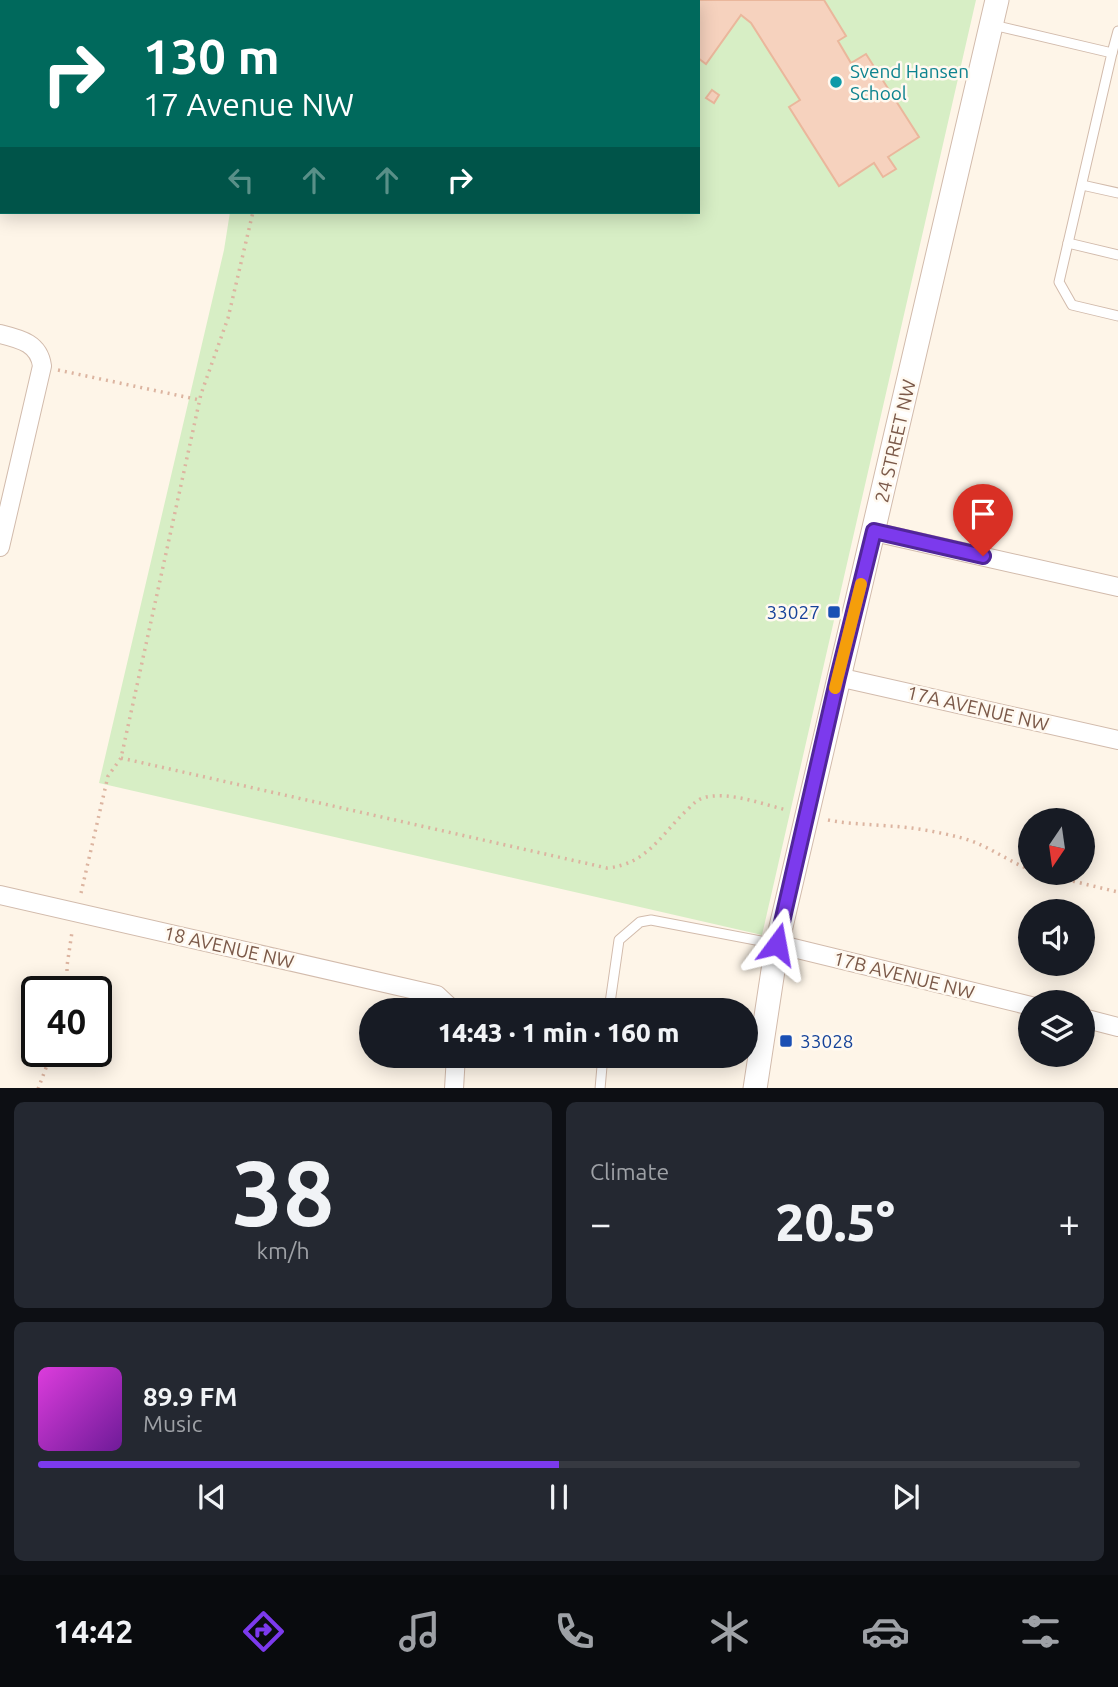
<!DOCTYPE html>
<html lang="en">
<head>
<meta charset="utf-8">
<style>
  :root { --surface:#171b24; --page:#242831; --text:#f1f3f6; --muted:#9ea1a6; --line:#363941; --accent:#7c3aed }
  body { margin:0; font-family:Ubuntu,sans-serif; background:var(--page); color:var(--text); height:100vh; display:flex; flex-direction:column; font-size:26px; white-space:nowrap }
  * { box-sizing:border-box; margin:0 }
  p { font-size:23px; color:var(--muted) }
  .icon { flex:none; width:38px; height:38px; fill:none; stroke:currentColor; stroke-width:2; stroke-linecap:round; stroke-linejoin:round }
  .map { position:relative; height:1088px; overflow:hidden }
  .sheet { display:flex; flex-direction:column; gap:14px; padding:14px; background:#0d0f14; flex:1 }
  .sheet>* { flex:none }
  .guide { position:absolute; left:0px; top:0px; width:700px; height:214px; box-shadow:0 4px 18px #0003; background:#00695c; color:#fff; overflow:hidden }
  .needle { width:46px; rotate:193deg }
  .controls { position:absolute; left:1018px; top:808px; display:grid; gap:14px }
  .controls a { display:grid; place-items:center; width:77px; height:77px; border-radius:50%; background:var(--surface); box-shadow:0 4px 18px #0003; font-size:35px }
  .speed { position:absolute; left:21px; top:976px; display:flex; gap:14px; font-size:35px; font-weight:700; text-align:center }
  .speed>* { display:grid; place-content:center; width:91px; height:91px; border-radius:50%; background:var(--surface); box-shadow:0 4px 18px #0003; line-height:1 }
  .speed .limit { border:4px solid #111; border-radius:10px; background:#fff; color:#111 }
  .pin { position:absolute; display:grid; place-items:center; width:60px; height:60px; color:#fff; margin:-72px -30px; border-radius:50% 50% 50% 0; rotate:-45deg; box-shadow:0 0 7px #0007 }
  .pin .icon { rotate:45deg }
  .me { position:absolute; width:77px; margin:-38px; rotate:13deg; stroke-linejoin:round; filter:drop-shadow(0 0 5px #0008) }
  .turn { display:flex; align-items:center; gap:24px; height:147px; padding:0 28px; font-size:32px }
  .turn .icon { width:91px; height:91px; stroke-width:2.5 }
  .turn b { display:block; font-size:49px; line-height:60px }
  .lanes { display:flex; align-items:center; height:66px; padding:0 28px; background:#0003; justify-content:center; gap:35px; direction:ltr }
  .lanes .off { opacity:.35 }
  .big { font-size:52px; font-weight:800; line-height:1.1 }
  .sheet .card { flex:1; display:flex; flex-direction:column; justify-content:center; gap:10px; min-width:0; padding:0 24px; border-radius:10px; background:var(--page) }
  .sheet .dial { align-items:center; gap:0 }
  .dial b { font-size:91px; line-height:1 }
  .song { display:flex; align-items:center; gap:21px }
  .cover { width:84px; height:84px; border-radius:10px; background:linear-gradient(135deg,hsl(300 70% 55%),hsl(280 70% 35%)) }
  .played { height:7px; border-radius:4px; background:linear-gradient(90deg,var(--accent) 50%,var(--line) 50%) }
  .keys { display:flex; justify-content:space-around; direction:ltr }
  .heat { display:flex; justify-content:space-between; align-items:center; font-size:38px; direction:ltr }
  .sheet .tiles { flex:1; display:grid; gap:14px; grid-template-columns:1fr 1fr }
  .card:last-child { grid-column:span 2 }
  .trip { position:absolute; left:359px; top:998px; width:399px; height:70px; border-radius:35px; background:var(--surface); box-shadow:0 4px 18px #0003; font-weight:800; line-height:70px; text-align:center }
  .tabs { display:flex; height:112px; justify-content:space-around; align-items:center; background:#090b0e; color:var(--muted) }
  .tabs .icon { width:49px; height:49px }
  .tabs .active { color:var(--accent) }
  .tabs b { font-size:32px; color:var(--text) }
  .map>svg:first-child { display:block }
</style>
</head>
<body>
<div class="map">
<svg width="1118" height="1089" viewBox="0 0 1118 1089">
  <rect width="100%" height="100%" fill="#fef5e8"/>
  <!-- green -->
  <path fill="#d7eec5" d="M269,0H976L762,935L99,783L224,250L230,212H698V2H268Z"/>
  <!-- building -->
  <g fill="#f6d2be" stroke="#eab79c" stroke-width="2">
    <path d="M616,0H824L846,36L838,41L851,63L866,54L919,137L888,157L896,169L883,177L874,163L839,186L789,107L800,100L751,23L741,15L706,64L698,58V2Z"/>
    <path d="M712,90L719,95L714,103L706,98Z"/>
  </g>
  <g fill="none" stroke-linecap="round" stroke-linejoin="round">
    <!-- service casing -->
    <g stroke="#d2bbac" stroke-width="11">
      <g id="service">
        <path d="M993,25L1112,53L1059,282L1072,305L1118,316"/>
        <path d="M1112,53L1118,31"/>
        <path d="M1082,185L1118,193"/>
        <path d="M1068,243L1118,255"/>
        <path d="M609,1010L619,940L640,922L651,920L776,944"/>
        <path d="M600,1089L603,1055"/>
      </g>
    </g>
    <!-- minor casing -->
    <g stroke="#d2bbac" stroke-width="20">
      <g id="minor">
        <path d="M127,2V0"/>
        <path d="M0,51H2"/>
        <path d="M0,334C20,339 39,343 42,366L0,547"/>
        <path d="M874,532L1118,587"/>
        <path d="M838,677L1118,740"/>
        <path d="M0,895L437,995L453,1010"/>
        <path d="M777,944L1031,1006"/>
        <path d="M1083,1018L1118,1027"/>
        <path d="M454,1089L456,1055"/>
      </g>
    </g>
    <!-- tertiary casing -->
    <g stroke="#d2bbac" stroke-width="25">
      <path id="tertiary" d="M755,1089L777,944L997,0"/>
    </g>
    <!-- path -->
    <g stroke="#dcb4a0" stroke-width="3.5" stroke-dasharray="2 5" stroke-linecap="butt">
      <path d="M305,2V0"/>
      <path d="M58,370L200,400"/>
      <path d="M121,758L607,868C648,864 661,834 688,809C694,803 698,799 706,797C733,792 761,804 787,810"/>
      <path d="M828,820C848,824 867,824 888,826C912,827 939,832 962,838C988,845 1007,861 1031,870"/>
      <path d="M1039,873L1118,892"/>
      <path d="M81,893L108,776L121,758L201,394L228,318L253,212"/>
      <path d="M67,992V966L72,932"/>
      <path d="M38,1089L52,1052"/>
    </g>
    <!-- service -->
    <use href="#service" stroke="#fff" stroke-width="9"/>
    <!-- minor -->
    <use href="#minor" stroke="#fff" stroke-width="18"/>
    <!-- tertiary -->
    <use href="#tertiary" stroke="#fff" stroke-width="23"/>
  </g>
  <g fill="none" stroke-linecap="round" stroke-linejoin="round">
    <!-- route casing -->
    <g stroke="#51269a" stroke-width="18">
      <path id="route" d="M777,944L838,677L874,531L983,556"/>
    </g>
    <!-- route -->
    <use href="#route" stroke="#7c3aed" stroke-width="12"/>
    <!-- slow -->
    <path stroke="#f59e0b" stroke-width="12" d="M835,688L861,584"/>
  </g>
  <!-- markers -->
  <circle fill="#0f9aa8" stroke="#fff9f0" stroke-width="2.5" cx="836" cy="82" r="7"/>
  <g fill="#1a4fb4" stroke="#fff9f0" stroke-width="2.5">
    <rect x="827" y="605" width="14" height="14" rx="3.5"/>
    <rect x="779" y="1034" width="14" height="14" rx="3.5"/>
  </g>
  <g text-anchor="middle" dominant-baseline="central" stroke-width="5" stroke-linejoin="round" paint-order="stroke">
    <!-- culture labels -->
    <g font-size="19" fill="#0d838f" stroke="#fff9f0" text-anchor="start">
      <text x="850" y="71">Svend Hansen<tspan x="850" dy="22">School</tspan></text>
    </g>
    <!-- street labels -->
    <g font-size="19" fill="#7b5949" stroke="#fff9f0">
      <text transform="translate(895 441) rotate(-77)">24 STREET NW</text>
      <text transform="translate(978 708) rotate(13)">17A AVENUE NW</text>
      <text transform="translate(229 947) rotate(13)">18 AVENUE NW</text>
      <text transform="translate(904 975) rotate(14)">17B AVENUE NW</text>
    </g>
    <!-- transit labels -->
    <g font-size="19" fill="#164399" stroke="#fff9f0" text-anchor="end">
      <text x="820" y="612">33027</text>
      <text x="800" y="1041" text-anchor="start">33028</text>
    </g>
  </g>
</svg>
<div class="controls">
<a><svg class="needle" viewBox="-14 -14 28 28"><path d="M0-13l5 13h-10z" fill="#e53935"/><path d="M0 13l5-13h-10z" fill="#9ea1a6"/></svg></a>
<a><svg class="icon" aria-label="sound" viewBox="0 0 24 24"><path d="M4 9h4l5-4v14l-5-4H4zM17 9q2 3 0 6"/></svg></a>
<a><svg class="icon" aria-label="layers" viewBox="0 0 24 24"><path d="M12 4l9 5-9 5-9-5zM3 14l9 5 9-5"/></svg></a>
</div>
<div class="speed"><div class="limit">40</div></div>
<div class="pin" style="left:983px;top:556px;background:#d93025"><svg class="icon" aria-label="arrive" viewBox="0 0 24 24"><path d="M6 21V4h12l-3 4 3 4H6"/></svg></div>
<svg class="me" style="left:777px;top:944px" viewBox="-20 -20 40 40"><path d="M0-17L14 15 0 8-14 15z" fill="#7c3aed" stroke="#fff" stroke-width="4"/></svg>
<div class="trip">14:43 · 1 min · 160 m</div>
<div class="guide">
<div class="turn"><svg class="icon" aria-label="right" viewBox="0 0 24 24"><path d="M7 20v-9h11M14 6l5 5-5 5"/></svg><div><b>130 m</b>17 Avenue NW</div></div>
<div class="lanes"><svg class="icon off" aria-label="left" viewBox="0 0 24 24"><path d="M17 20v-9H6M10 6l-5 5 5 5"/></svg><svg class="icon off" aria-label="ahead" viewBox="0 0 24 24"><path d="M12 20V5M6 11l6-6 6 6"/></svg><svg class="icon off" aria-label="ahead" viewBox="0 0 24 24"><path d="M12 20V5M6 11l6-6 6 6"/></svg><svg class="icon" aria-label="right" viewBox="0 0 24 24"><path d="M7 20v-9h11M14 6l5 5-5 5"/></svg></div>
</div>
</div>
<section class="sheet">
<div class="tiles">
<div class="card dial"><b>38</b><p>km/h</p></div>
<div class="card"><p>Climate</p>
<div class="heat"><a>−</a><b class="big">20.5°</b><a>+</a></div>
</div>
<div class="card">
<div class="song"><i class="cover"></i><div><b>89.9 FM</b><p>Music</p></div></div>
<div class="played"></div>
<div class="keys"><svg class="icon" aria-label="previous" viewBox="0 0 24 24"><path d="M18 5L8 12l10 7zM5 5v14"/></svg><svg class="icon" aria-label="pause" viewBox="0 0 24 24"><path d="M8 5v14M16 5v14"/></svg><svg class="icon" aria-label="next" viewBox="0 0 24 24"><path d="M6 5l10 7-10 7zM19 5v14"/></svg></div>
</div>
</div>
</section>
<nav class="tabs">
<b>14:42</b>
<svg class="icon active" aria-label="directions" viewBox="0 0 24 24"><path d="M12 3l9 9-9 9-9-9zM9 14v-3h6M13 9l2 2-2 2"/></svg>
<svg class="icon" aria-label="music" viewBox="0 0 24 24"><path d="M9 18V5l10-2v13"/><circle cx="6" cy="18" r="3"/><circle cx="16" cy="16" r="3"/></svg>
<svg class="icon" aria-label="phone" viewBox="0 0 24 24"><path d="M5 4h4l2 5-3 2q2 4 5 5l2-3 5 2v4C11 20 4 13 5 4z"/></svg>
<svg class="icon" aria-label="climate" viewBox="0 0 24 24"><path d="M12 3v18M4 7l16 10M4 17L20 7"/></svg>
<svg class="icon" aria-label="car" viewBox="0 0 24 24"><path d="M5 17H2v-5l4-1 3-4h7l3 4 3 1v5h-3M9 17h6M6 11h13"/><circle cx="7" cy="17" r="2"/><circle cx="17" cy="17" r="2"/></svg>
<svg class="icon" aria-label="filters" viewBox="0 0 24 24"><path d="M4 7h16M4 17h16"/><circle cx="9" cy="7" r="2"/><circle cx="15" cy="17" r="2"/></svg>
</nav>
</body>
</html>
